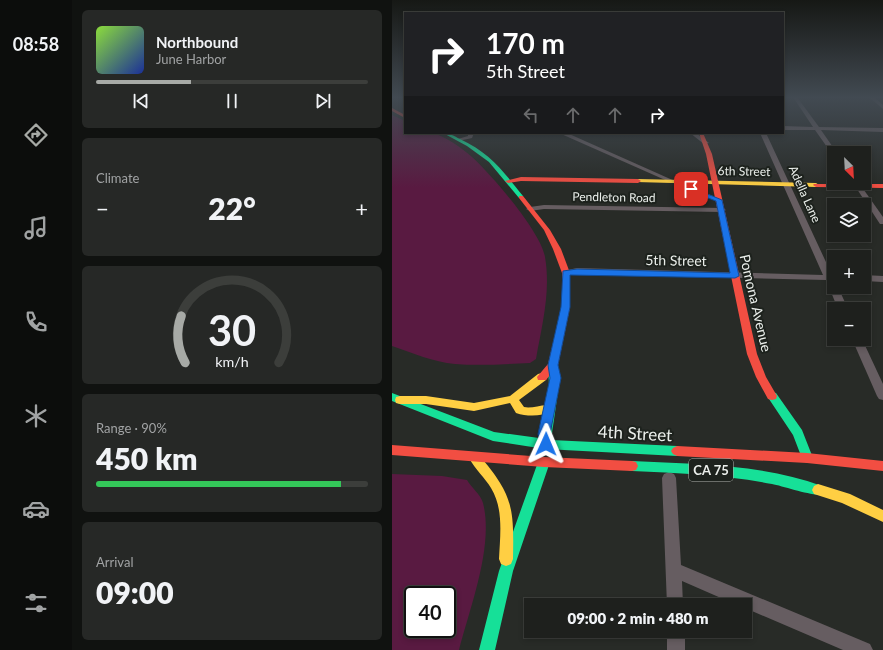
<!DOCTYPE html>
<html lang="en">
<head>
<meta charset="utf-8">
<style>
  :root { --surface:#1e201d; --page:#262826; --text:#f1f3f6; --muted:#a1a3a4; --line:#3c3e3b; --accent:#a7aaa6 }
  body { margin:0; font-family:Lato,sans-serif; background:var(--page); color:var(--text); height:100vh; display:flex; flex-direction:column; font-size:15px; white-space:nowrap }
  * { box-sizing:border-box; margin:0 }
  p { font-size:13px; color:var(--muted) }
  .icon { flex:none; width:22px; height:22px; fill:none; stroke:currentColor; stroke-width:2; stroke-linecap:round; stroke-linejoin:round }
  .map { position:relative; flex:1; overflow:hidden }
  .sheet { display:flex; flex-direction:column; gap:10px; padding:10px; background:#101210; width:320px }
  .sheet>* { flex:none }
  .top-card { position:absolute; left:12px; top:12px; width:380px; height:122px; border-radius:0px; box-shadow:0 2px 6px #0003,0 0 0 1px var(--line); background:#202124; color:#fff; overflow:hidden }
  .needle { width:26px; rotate:156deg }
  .controls { position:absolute; left:435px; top:146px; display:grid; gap:8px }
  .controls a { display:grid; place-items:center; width:44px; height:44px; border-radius:0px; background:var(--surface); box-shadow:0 2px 6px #0003,0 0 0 1px var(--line); font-size:20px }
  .speed { position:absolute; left:12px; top:586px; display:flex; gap:8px; font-size:20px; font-weight:700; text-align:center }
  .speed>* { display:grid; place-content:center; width:52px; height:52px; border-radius:50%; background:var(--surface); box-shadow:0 2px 6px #0003,0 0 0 1px var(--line); line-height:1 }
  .speed .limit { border:2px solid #111; border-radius:6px; background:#fff; color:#111 }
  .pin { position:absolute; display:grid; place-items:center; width:34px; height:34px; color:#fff; margin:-17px; border-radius:8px; box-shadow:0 2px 6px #0006 }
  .me { position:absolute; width:44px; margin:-22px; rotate:1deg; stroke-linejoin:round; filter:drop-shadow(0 0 3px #0008) }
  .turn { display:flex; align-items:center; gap:14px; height:84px; padding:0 16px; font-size:18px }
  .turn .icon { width:52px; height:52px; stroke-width:2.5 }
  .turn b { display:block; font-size:28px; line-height:34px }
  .lanes { display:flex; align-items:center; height:38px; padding:0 16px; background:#0003; justify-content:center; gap:20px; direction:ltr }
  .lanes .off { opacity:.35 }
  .big { font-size:30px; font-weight:800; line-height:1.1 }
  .sheet .card { flex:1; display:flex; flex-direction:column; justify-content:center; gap:6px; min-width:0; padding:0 14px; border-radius:6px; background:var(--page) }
  .sheet .dial { align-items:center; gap:0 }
  .dial svg { height:104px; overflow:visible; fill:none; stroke:var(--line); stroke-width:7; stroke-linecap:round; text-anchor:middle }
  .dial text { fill:var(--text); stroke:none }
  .song { display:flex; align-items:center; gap:12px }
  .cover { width:48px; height:48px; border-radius:6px; background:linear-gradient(135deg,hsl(90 70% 55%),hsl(230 70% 35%)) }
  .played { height:4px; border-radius:2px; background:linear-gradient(90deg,var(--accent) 35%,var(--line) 35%) }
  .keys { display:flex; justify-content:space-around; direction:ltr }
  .heat { display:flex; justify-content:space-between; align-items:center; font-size:22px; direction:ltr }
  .charge { height:6px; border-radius:3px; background:linear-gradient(90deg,#34c759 90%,var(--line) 0) }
  .trip { position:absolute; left:132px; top:598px; width:228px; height:40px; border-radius:0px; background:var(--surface); box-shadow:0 2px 6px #0003,0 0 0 1px var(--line); font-weight:800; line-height:40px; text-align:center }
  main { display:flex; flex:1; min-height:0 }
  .tabs { display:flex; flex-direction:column; width:72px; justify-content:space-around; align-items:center; background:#0c0d0c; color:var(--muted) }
  .tabs .icon { width:28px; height:28px }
  .tabs .selected { color:var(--accent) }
  .tabs b { font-size:18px; color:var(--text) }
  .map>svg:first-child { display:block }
</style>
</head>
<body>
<main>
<nav class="tabs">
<b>08:58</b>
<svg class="icon selected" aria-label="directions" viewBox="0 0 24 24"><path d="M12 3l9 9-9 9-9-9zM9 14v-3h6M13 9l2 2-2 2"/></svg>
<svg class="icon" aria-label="music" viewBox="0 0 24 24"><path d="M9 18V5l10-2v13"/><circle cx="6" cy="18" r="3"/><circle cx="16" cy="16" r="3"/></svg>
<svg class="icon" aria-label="phone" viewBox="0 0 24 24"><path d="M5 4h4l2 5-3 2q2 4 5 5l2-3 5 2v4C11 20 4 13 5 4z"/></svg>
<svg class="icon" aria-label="climate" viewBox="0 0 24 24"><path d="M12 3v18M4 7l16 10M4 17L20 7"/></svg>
<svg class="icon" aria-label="car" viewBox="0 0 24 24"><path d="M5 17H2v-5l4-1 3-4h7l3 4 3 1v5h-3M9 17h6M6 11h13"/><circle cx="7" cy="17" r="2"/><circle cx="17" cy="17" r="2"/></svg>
<svg class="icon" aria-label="filters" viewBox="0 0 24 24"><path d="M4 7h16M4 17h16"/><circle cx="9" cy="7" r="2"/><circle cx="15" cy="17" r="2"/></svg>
</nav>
<section class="sheet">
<div class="card">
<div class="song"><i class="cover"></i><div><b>Northbound</b><p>June Harbor</p></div></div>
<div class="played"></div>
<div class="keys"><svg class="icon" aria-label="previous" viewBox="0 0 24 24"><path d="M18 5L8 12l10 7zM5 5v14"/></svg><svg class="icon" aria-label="pause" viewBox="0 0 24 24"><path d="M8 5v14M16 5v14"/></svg><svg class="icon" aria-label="next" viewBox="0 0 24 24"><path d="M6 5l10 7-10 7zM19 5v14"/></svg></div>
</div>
<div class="card"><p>Climate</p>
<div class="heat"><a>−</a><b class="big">22°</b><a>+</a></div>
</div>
<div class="card dial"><svg viewBox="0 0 100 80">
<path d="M14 69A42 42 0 1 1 86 69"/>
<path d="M14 69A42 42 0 0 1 11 33" stroke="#a7aaa6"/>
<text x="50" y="56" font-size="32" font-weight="700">30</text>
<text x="50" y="72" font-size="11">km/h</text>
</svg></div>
<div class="card"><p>Range · 90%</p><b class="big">450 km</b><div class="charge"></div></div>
<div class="card"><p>Arrival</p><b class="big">09:00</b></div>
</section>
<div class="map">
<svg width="491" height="650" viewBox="0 0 491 650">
  <rect width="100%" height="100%" fill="#282b27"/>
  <!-- green -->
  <g fill="#591a41" fill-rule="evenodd">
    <path d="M0,115L13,121V133C21,133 32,131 40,133C53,136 70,148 80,157C99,174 149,232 153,257C159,292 150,325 144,359L138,363C113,364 88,366 63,364C41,362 21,353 0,346Z"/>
    <path d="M0,474L50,476L75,480C79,487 89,495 91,503C102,546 78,607 67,650H0ZM21,595H55V629H21Z"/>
  </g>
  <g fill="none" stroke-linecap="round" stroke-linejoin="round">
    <!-- street -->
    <g fill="#665d61" fill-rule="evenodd">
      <path d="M401,97H405L427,127L491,128V132L429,130L445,153L440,154L423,130H391V126L421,127Z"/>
      <path d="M477,97H482L491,105V109Z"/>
      <path d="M76,133H82L80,138L66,141V139L76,136Z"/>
      <path d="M167,133H175L285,182L280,183Z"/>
      <path d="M298,133H304L317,143L312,144Z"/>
      <path d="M368,133H374L440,275H442V287H446L456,309H446L434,280L185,274L171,275L170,273L171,271L185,268L431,275Z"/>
      <path d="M461,183H467L491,217V224H488Z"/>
      <path d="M152,205L330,208L334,210L330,212L152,209L138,211L134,209L138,207Z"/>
      <path d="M472,275L491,276V282L472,281Z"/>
      <path d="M460,339H470L491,384V400L487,399L485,396Z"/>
      <path d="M277,472L282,474L284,478L289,565L478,644L481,650H451L353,608V605H345L290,581L291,605H275L270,478L272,474Z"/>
      <rect x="275" y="631" width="18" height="19"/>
    </g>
    <!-- fast -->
    <g fill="#16e098" fill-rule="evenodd">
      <path d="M51,133C58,133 62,136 68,139C98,153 111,171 131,196V198H127L97,162L75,146Z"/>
      <path d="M286,183H290L330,200L325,201L286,185Z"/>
      <path d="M161,362L164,363L166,365L167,385L159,440L285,446L289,448L291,451L289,454L285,456L153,449L101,441L0,401V393L102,432L147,438L157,385L156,365L158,363Z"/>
      <path d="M380,392L384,393L410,430L421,458L419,461L415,463L411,461L401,435L375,396L376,393Z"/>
      <path d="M152,457L156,458L158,462L121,571L103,650H87L107,571L146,462L148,458Z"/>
      <path d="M240,461C303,464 370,464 430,486L432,490L430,494C422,497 391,486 380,484C334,475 287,473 240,471L236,470L234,466L236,462Z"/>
    </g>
    <!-- slow -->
    <g fill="#ffcf43" fill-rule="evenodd">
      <path d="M246,179L424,183L427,185L424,187L244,182V180Z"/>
      <path d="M150,373L154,374L155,377L154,380L127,400L132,407C141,409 151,403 161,406L162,409L161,412C149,416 136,417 124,413L118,403L82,411L34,404H8L4,403L3,400L4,397L8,396H34L82,403L118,396L146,374Z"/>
      <path d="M83,453L87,455C121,495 122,507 121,559L119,564L114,566L109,564L107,559C108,536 112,509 99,488C93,478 83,469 77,458L79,455Z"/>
      <path d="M426,484L458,494L491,510V522L450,503L422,494L420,490L422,486Z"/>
    </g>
    <!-- jam -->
    <g fill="#f24e42" fill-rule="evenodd">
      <path d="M0,108L13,115V118L0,111Z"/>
      <path d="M307,133H311L320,154L365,354L374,377L385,396L384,399L380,400L376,399L364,377L355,354L314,154Z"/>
      <path d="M129,177L246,179L249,181L246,183L129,181L116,183L113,181Z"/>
      <path d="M422,184H491V188L424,187L421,185Z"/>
      <path d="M127,196H131L158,230L169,249L178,273V307L166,365L154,380H146L145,377L156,364L170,307V273L161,249L152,230L127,198Z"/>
      <path d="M0,445L152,457L240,461L244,462L246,466L244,470L240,471L152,467L0,455Z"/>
      <path d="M285,446L415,453L491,461V471L415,463L285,456L281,454L279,451L281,448Z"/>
    </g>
  </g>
  <!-- sky -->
  <linearGradient id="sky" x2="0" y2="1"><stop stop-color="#161815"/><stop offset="0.52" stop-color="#424a52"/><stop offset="1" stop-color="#424a52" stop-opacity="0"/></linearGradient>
  <rect width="491" height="188" fill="url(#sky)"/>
  <!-- route -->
  <path fill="#1a73e8" stroke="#114b97" d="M297,188H301L330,200L347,276L343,278L178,275V307L166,365L169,378L158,434L159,444L158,448H149L146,434L158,378L156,365L169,307L171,271L185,269L338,273L324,201L297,191Z"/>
  <g text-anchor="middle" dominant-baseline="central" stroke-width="4" stroke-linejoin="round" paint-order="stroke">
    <!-- far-street labels -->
    <g font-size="12" fill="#ebefeb" stroke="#1d221d">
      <text transform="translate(352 171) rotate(1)">6th Street</text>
      <text transform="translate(413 194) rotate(66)">Adella Lane</text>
      <text transform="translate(222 197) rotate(1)">Pendleton Road</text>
    </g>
    <!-- shield labels -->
    <rect fill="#1d221d" stroke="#adb2ad" stroke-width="1" x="297" y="459" width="44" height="22" rx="3"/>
    <g font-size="13" font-weight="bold" fill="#ebefeb">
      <text x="319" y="470">CA 75</text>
    </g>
    <!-- street labels -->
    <g font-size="14" fill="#ebefeb" stroke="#1d221d">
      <text transform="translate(284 260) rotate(1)">5th Street</text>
      <text transform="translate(364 303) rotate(77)">Pomona Avenue</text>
    </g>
    <!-- near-street labels -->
    <g font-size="17" fill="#ebefeb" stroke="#1d221d">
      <text transform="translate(243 433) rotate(3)">4th Street</text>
    </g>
  </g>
</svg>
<div class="controls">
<a><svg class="needle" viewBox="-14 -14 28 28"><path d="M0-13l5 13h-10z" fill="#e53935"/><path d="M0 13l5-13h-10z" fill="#a1a3a4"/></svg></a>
<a><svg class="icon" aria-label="layers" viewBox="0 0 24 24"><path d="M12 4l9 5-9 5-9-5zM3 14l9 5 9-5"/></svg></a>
<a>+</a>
<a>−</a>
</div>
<div class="speed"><div class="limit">40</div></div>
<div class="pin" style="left:299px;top:189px;background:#d93025"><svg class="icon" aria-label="arrive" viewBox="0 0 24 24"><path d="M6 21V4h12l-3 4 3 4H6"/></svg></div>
<svg class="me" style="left:154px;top:444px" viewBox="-20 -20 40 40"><path d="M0-17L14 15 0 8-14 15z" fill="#1a73e8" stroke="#fff" stroke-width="4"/></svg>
<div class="trip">09:00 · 2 min · 480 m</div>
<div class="top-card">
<div class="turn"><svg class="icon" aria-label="right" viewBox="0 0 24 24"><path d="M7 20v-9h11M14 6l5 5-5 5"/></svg><div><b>170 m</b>5th Street</div></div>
<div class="lanes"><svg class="icon off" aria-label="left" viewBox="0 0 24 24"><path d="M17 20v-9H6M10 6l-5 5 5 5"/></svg><svg class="icon off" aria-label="ahead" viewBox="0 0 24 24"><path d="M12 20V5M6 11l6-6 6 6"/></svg><svg class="icon off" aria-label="ahead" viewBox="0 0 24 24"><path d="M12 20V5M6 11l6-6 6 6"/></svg><svg class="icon" aria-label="right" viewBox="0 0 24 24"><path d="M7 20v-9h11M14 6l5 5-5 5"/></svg></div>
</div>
</div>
</main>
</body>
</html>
